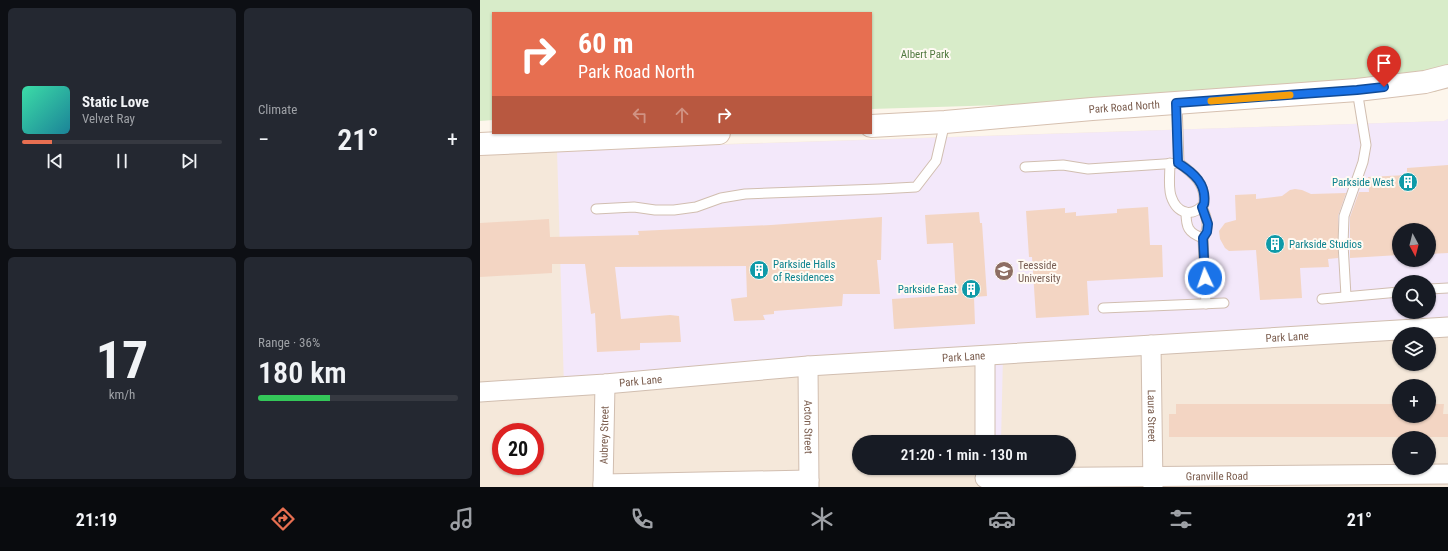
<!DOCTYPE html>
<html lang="en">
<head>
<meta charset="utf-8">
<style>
  :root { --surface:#171b24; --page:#242831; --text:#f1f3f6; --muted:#9ea1a6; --line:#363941; --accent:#e76f51 }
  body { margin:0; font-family:"Roboto Condensed",sans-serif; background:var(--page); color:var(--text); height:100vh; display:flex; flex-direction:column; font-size:15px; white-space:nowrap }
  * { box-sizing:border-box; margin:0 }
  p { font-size:13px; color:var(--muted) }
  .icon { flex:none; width:22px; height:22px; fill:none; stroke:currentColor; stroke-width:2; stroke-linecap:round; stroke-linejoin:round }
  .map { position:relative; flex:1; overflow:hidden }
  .side { display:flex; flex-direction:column; gap:8px; padding:8px; background:#0d0f14; width:480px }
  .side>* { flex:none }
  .hud { position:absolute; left:12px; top:12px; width:380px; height:122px; border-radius:0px; box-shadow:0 1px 3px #0004; background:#e76f51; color:#fff; overflow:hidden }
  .needle { width:26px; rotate:173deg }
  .buttons { position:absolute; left:912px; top:223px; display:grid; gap:8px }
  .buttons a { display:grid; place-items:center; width:44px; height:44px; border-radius:50%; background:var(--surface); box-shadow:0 1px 3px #0004; font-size:20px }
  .speed { position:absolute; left:12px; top:423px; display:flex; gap:8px; font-size:20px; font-weight:700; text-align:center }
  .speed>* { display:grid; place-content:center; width:52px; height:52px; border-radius:50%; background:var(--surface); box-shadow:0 1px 3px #0004; line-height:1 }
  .speed .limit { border:6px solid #d22; background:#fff; color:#111 }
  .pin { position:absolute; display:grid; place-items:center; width:34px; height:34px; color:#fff; margin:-41px -17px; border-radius:50% 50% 50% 0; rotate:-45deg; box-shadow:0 0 4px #0007 }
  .pin .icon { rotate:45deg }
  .me { position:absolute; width:44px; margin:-22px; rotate:357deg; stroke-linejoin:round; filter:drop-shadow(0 0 3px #0008) }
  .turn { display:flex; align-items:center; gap:14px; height:84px; padding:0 20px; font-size:18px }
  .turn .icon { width:52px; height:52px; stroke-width:2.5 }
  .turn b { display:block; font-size:28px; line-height:34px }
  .lanes { display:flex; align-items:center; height:38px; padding:0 20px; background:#0003; justify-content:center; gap:20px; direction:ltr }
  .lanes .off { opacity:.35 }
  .big { font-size:30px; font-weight:600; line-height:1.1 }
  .side .tile { flex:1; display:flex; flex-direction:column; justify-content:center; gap:6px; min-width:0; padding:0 14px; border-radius:6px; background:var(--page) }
  .side .dial { align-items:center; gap:0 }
  .dial b { font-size:52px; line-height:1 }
  .song { display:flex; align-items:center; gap:12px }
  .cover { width:48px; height:48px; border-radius:6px; background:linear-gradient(135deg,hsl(160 70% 55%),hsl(190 70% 35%)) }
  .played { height:4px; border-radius:2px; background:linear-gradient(90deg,var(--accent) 15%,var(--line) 15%) }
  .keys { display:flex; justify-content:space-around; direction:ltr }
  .heat { display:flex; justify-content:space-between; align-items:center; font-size:22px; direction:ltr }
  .charge { height:6px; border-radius:3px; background:linear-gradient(90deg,#34c759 36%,var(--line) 0) }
  .side .tiles { flex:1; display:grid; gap:8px; grid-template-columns:repeat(2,1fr) }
  .trip { position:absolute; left:372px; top:435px; width:224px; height:40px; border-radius:20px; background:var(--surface); box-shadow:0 1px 3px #0004; font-weight:600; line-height:40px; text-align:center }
  .tab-bar { display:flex; height:64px; justify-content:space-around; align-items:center; background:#090b0e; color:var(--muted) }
  .tab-bar .icon { width:28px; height:28px }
  .tab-bar .on { color:var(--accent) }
  .tab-bar b { font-size:18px; color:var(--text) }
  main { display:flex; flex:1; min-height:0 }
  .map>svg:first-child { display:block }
</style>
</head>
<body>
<main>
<section class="side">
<div class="tiles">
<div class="tile">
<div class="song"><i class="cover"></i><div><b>Static Love</b><p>Velvet Ray</p></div></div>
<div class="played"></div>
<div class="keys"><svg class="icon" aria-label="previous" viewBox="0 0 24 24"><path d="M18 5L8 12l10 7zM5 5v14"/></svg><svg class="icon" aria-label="pause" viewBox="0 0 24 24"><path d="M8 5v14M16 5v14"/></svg><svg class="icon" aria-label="next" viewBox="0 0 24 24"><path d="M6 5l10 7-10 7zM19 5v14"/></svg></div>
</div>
<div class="tile"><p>Climate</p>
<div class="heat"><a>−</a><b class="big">21°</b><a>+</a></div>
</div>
<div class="tile dial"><b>17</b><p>km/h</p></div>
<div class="tile"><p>Range · 36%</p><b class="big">180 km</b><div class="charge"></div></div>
</div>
</section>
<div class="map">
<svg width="968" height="487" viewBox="0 0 968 487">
  <rect width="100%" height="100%" fill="#fdf6ec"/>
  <!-- residential -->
  <path fill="#f5e8da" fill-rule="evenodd" d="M968,119V487H0V152L964,121ZM919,230H949V260H919ZM919,282H949V312H919ZM919,334H949V364H919ZM919,386H949V416H919ZM21,432H55V466H21ZM919,438H949V468H919ZM379,442H589V468H379Z"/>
  <!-- education -->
  <path fill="#f3e8fa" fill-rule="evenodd" d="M968,119V327L523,355L521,442H505V356L84,387L77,150L964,121ZM919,230H949V260H919ZM919,282H949V312H919Z"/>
  <!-- green -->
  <path fill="#d8ecc9" d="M0,0H968V86L955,92L391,109V13H13V120L0,121Z"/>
  <!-- building -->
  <g fill="#f3d5c3">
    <path d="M968,165V253L949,254V230H919V255L870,258V217L879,192H889L888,177L927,175V168Z"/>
    <path d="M815,189L822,190L831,194L866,193L858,216V258L848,259L849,267L820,268L822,298L780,300L776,250L749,251L745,248L740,239L739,231L745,223L756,220L755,195L776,194V199L802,196L810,190Z"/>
    <path d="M668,207L670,245H682L683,277L607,281L609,315L556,318L552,257H549L546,211L585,208V213L596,212V216L637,213V209Z"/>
    <path d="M499,212L500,223H502L507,296L494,297L495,324L414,329L412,299L476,295L473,243L447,244L445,215Z"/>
    <path d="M402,217L401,260H397L400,294H363L362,306L294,311V314L283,315L285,320L254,321L251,299L267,297L266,266L135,267L141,319L190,315L199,316L201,342L160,343V350L117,352L115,313L111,314L105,264H72V273L0,277V223L69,219L70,237L159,235L158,231L291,225Z"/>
    <path d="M696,404H919V416H949V404H964L963,414H968V437H689V414H696Z"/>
  </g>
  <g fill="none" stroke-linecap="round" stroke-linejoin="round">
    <!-- lane casing -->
    <g stroke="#d1beb0" stroke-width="11">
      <g id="lane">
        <path d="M690,163C690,173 688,186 691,196C697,214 712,218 724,204C726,184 714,174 699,163"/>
        <path d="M545,167L583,165L608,169L699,163L697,103"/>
        <path d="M116,209L154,207L175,210H194L216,207L241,198L265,194L400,189L436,187L456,161L465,122"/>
        <path d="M706,212C706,227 708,233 723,238C730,227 727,218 722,207"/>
        <path d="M723,238L726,304"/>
        <path d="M949,289L968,288"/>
        <path d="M866,296L863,244L864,216L883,162L886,145L877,90"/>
        <path d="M842,299L919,292"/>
        <path d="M623,308L744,303"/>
      </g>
    </g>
    <!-- street casing -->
    <g stroke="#d1beb0" stroke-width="21">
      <g id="street">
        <path id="s1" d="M671,345L673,487"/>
        <path d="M505,356V442"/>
        <path id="s2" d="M328,366L329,487"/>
        <path id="s3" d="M0,392L125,384L328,366L968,327"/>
        <path id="s4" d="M505,478L968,474"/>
        <path d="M123,484L329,480"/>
        <path id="s5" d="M123,487L125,384"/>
      </g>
    </g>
    <!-- secondary casing -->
    <g stroke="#d6c0b0" stroke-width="24">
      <g id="secondary">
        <path id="s6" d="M391,126L465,122L612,109L877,90L945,82L968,76"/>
        <path d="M0,144L239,133"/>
      </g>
    </g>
    <!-- lane -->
    <use href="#lane" stroke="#fff" stroke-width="9"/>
    <!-- street -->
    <use href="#street" stroke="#fff" stroke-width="19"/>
    <!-- secondary -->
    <use href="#secondary" stroke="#fff" stroke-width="22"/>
  </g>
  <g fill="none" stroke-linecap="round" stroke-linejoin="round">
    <!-- route casing -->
    <g stroke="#114b97" stroke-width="10">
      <path id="route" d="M725,278L723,238L727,232L728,224L722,207L724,204C727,184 714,173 698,163L696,103L877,90L904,87"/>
    </g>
    <!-- route -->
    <use href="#route" stroke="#1a73e8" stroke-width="7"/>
    <!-- slow -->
    <path stroke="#f59e0b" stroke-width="7" d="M731,101L810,95"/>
  </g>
  <!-- icons -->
  <defs>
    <g id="building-disc" transform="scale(1)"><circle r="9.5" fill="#0f9aa8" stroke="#fffaf3"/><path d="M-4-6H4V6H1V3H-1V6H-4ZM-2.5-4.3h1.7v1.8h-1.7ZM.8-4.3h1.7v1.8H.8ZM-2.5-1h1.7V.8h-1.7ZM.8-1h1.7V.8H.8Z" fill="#fff"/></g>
    <g id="university-disc" transform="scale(1)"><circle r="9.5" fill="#8d6e63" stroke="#fffaf3"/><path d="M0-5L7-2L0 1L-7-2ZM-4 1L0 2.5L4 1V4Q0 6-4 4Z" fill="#fff"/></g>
  </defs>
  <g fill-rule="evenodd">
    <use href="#building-disc" x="928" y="182"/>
    <use href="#building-disc" x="795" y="244"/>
    <use href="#building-disc" x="279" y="270"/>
    <use href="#university-disc" x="524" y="271"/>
    <use href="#building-disc" x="491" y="289"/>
  </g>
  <g text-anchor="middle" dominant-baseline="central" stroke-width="4" stroke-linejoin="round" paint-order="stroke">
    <!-- park labels -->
    <g font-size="11" fill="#537a41" stroke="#fffaf3">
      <text x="445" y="54">Albert Park</text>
    </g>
    <!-- street labels -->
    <g font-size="11" fill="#7a5c4d" stroke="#fffaf3">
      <text stroke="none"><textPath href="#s6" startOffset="254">Park Road North</textPath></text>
      <text stroke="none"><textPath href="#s3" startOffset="809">Park Lane</textPath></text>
      <text stroke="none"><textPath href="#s3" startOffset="485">Park Lane</textPath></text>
      <text stroke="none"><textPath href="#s3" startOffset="161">Park Lane</textPath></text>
      <text stroke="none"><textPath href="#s1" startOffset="71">Laura Street</textPath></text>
      <text stroke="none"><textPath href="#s2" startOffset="61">Acton Street</textPath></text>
      <text stroke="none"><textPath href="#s5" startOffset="52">Aubrey Street</textPath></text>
      <text stroke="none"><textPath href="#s4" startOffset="232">Granville Road</textPath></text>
    </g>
    <!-- culture labels -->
    <g font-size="11" fill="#0d838f" stroke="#fffaf3" text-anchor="end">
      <text x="914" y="182">Parkside West</text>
      <text x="809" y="244" text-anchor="start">Parkside Studios</text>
      <text x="293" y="264" text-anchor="start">Parkside Halls<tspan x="293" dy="13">of Residences</tspan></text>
      <text x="477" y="289">Parkside East</text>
    </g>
    <!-- education labels -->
    <g font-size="11" fill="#785e54" stroke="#fffaf3" text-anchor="start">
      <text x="538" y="265">Teesside<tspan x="538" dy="13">University</tspan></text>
    </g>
  </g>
</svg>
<div class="buttons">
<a><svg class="needle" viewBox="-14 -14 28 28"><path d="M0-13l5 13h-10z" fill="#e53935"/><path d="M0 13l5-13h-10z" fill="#9ea1a6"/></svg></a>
<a><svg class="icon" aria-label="search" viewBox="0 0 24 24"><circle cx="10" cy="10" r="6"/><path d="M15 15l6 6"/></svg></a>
<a><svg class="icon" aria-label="layers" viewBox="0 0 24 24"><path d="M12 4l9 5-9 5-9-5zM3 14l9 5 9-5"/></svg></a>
<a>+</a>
<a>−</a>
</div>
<div class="speed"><div class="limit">20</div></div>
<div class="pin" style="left:904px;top:87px;background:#d93025"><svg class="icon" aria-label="arrive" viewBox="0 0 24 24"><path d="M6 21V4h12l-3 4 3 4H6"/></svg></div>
<svg class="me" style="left:725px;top:278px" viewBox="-20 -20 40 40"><circle r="17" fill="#1a73e8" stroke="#fff" stroke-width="3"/><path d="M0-11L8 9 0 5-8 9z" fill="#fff"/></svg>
<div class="trip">21:20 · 1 min · 130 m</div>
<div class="hud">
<div class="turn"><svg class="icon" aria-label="right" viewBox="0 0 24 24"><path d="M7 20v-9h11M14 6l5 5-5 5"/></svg><div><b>60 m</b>Park Road North</div></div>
<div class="lanes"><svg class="icon off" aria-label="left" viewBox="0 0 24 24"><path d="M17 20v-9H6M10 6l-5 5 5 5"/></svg><svg class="icon off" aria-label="ahead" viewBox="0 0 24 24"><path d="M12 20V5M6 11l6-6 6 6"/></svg><svg class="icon" aria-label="right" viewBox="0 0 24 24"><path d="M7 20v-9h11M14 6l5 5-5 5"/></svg></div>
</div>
</div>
</main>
<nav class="tab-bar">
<b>21:19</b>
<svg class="icon on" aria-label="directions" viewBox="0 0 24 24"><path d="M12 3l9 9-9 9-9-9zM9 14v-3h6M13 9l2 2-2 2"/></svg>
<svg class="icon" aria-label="music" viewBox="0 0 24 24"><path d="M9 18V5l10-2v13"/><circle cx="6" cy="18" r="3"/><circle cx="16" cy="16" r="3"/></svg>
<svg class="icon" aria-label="phone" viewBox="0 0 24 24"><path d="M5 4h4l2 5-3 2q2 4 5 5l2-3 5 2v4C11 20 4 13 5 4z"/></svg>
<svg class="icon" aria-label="climate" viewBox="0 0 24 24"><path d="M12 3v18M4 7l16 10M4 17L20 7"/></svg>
<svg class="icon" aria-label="car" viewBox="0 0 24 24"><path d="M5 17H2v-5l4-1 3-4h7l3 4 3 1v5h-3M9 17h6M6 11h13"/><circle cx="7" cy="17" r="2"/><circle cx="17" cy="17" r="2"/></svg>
<svg class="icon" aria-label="filters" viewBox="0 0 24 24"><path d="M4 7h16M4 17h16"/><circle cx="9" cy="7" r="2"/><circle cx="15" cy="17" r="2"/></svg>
<b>21°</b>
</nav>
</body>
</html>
